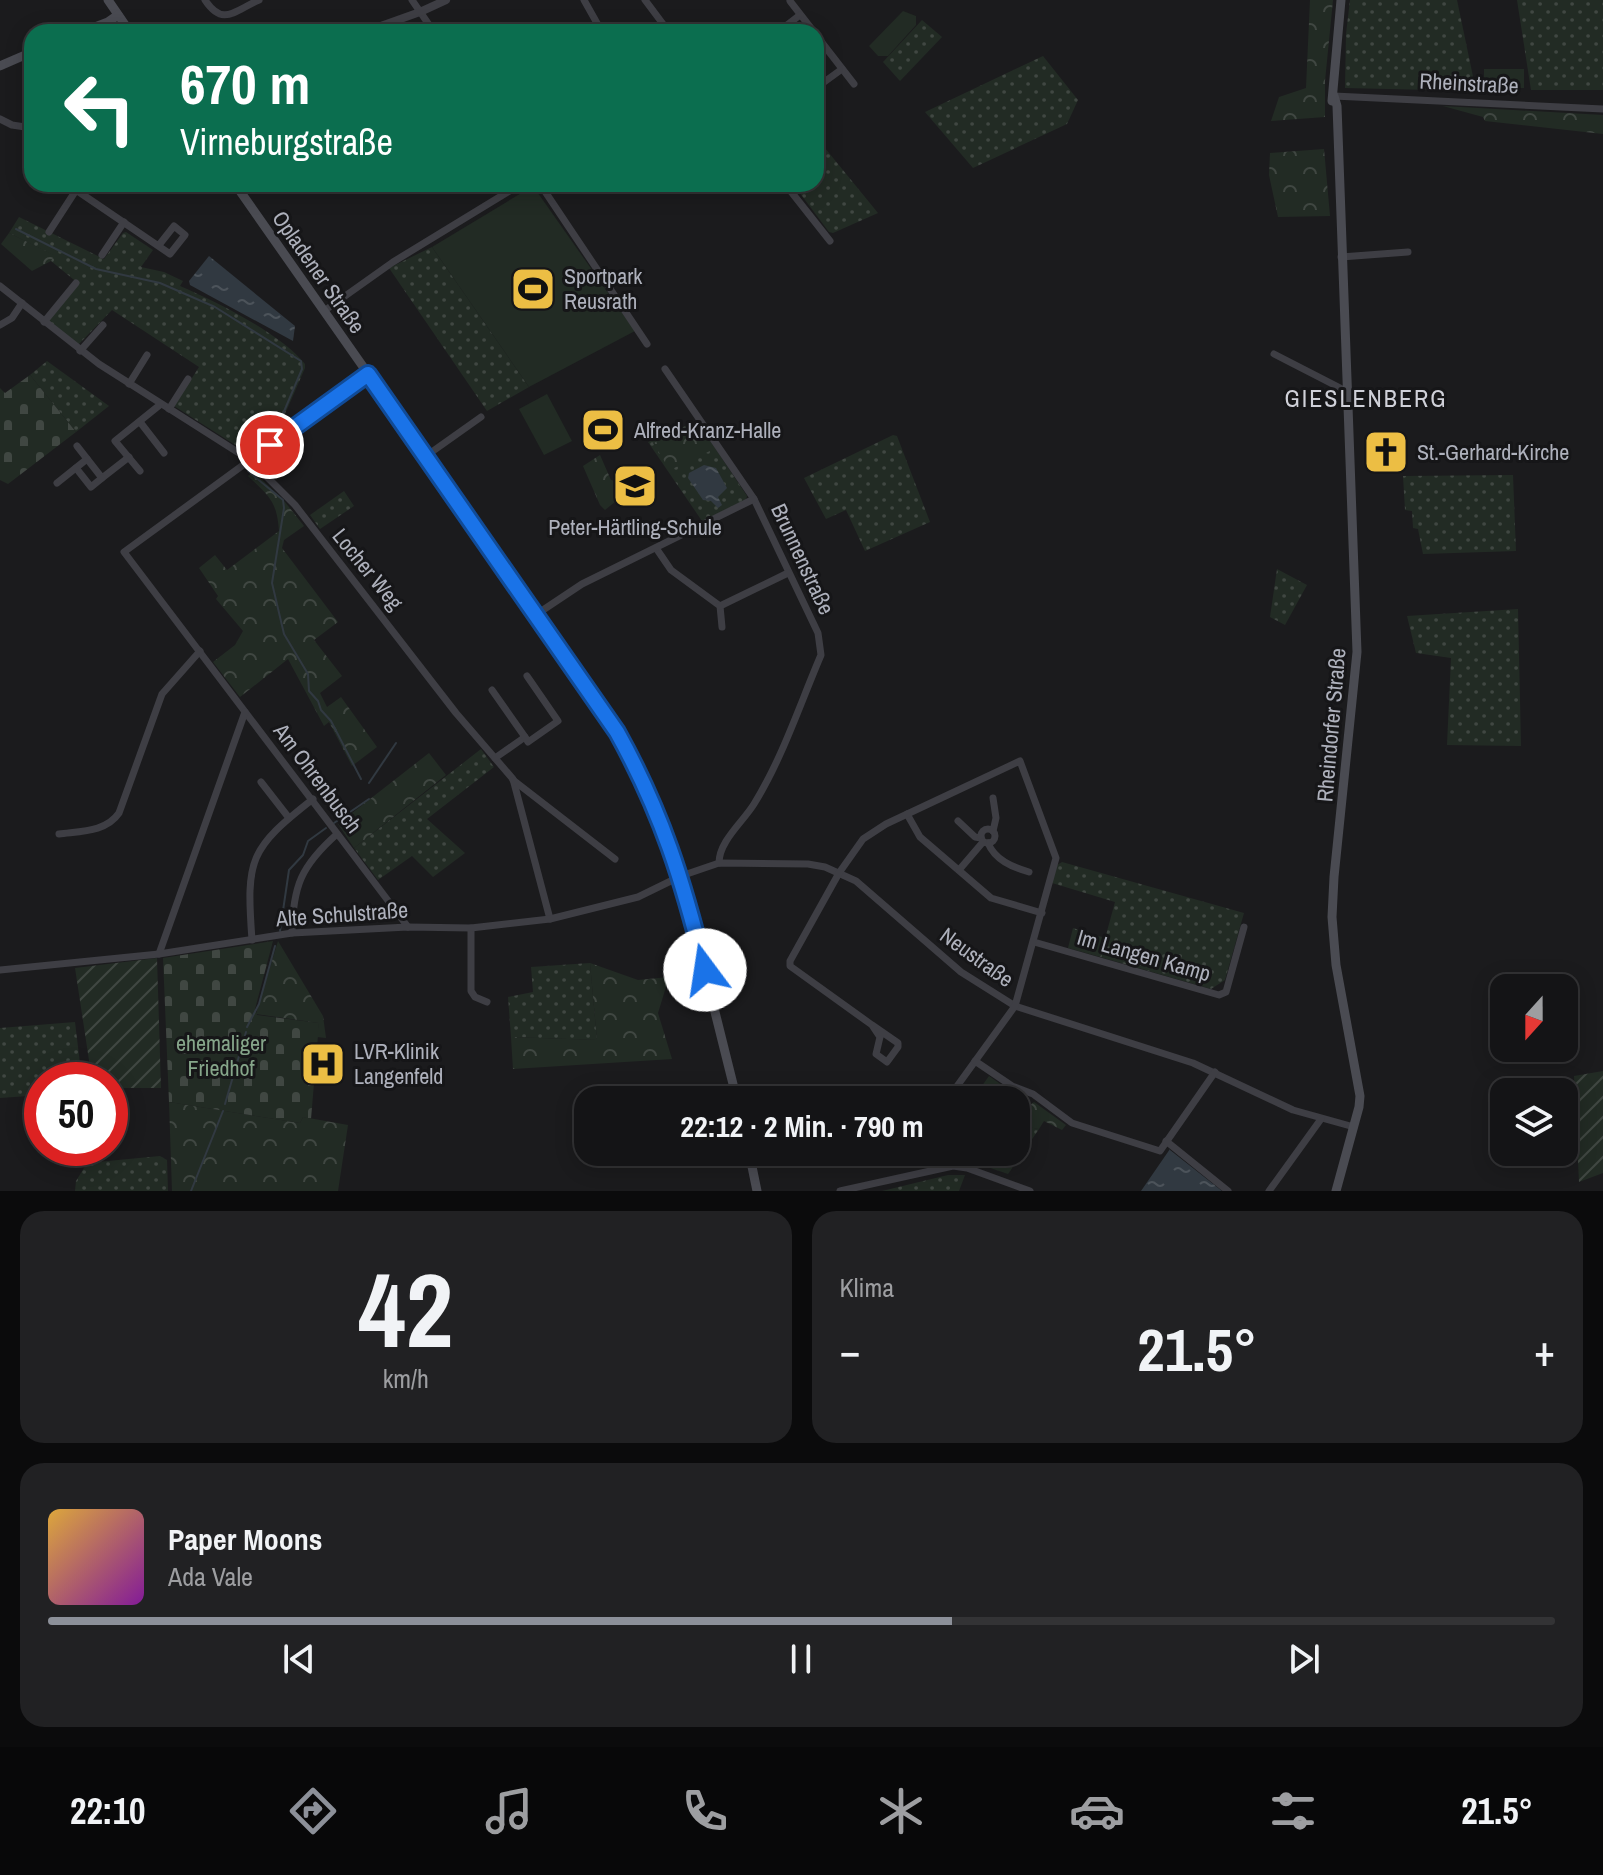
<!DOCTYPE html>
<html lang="de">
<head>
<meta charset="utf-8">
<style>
  :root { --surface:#141416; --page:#212123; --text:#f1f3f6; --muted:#9d9ea1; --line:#333335; --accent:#8c9099 }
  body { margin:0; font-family:"Archivo Narrow",sans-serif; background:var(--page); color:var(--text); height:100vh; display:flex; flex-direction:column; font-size:30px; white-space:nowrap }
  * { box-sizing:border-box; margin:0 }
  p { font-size:26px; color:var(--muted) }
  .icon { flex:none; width:44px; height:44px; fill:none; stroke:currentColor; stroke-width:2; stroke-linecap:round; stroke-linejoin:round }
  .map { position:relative; height:1191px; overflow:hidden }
  .sheet { display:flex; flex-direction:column; gap:20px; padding:20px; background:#0b0b0c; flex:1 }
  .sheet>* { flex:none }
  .guide { position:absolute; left:24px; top:24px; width:800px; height:168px; border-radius:24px; box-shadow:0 4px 20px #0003,0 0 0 2px var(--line); background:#0b6e4f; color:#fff; overflow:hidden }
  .needle { width:52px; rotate:201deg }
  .buttons { position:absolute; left:1490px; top:974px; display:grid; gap:16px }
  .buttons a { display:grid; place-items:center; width:88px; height:88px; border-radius:16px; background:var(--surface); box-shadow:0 4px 20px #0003,0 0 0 2px var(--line); font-size:40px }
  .speed { position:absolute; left:24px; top:1062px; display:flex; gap:16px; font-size:40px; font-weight:700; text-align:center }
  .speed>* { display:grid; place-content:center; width:104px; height:104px; border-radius:50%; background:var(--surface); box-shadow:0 4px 20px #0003,0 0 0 2px var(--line); line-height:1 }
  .speed .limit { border:12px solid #d22; background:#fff; color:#111 }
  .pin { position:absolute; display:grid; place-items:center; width:68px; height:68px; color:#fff; margin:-34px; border:4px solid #fff; border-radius:50%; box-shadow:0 2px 8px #0007 }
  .me { position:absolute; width:88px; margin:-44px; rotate:346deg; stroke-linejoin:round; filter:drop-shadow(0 0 6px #0008) }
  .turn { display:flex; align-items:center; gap:28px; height:168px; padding:0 24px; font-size:36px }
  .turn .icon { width:104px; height:104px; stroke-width:2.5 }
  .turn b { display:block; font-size:56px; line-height:68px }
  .big { font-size:60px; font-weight:700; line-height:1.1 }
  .sheet .card { flex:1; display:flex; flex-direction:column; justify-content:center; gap:12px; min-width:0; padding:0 28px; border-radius:24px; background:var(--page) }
  .sheet .dial { align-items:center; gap:0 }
  .dial b { font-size:104px; line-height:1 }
  .song { display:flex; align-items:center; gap:24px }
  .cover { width:96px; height:96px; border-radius:12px; background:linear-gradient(135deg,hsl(40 70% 55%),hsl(290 70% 35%)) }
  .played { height:8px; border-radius:4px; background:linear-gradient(90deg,var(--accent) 60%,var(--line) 60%) }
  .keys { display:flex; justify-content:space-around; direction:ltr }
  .heat { display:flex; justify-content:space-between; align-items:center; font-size:44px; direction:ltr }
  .sheet .tiles { flex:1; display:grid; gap:20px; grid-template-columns:1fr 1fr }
  .card:last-child { grid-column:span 2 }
  .trip { position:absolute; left:574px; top:1086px; width:456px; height:80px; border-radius:24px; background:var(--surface); box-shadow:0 4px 20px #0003,0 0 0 2px var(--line); font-weight:700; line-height:80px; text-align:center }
  .tab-bar { display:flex; height:128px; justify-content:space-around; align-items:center; background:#080809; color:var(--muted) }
  .tab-bar .icon { width:56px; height:56px }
  .tab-bar .current { color:var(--accent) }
  .tab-bar b { font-size:36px; color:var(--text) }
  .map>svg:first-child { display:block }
</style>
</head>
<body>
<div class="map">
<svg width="1603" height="1191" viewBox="0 0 1603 1191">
  <defs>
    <pattern id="grass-dots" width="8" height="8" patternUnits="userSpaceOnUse" patternTransform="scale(2)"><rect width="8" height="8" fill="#222b24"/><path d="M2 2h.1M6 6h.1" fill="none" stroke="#404742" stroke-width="1.8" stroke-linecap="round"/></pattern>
    <pattern id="forest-crowns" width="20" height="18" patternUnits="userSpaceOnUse" patternTransform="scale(2)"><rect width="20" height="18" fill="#222b24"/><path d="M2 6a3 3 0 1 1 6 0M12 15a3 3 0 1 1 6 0" fill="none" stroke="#404742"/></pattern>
    <pattern id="cemetery-stones" width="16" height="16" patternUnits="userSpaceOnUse" patternTransform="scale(2)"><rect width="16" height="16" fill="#222b24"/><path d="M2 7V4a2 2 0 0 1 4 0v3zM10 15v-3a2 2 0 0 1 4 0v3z" fill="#404742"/></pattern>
    <pattern id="garden-furrows" width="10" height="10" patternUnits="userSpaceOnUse" patternTransform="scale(2)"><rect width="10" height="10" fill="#222b24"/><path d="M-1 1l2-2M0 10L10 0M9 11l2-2" fill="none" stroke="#404742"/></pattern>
    <pattern id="water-ripples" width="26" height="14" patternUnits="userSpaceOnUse" patternTransform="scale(2)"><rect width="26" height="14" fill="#313941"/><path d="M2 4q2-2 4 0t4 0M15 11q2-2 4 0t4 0" fill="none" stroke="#4c535a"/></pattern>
  </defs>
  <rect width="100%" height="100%" fill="#1b1b1d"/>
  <!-- grass -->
  <g fill="url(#grass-dots)">
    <path d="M1350,0H1457L1476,91L1345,88L1346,34Z"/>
    <path d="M1517,0H1603V90H1531Z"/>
    <path d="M922,20L942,37L900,81L883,62Z"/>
    <path d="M1043,56L1078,100L1067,124L973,168L925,112Z"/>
    <path d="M816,137L878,213L833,233L829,232L793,184H816Z"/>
    <path d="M19,217L104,259L123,233L126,232L153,250L141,267L164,272L183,281L180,286C217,302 280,333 305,364V368L275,437L251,455L174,406L199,367L112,310L78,345L48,321L79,284L51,261L53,255L9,233Z"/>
    <path d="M432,247L529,387L487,411L389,268Z"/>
    <path d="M47,361L109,406L76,432L30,375Z"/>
    <path d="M697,421L747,496L746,500L702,521L648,442Z"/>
    <path d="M893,435L897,436L930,522L865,551L846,510L826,519L804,478Z"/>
    <path d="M1513,475L1516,551L1423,554L1418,529L1413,528L1412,511L1405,510L1403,476Z"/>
    <path d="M344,491L354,506L320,529L310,515Z"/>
    <path d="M1277,569L1307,585L1285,625L1270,617Z"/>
    <path d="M1518,609L1521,746L1447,745L1451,658L1416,653L1407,616Z"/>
    <path d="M481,749L494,767L427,819L465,853L433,877L412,856L378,880L354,848Z"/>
    <path d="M1062,862L1244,913L1225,980L1211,989L1100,957L1115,902L1052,883L1057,865Z"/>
    <path d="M590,963L597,1040L511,1037L508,997L533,992L531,967Z"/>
    <path d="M75,1022L82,1080H42V1095L0,1098V1028Z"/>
    <path d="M1016,1125L1039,1129L1008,1174L970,1161L953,1158L907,1165L916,1152H1016Z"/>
    <path d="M160,1156L167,1160L168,1191H75L76,1181L87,1163Z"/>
    <path d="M948,1175H965L959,1191H882Z"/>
  </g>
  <!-- forest -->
  <g fill="url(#forest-crowns)">
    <path d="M1310,0H1333L1325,81V117L1271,121L1279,97L1306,88Z"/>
    <path d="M1443,106L1603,115V134L1485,121L1483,117Z"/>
    <path d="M1324,149L1330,216L1278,217L1269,175L1270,153Z"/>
    <path d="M9,233L54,255L51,261L32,271L1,244Z"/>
    <path d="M697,425L712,450L670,470L653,443Z"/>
    <path d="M600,455L611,480L619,482L627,492L605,510L600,505L583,466Z"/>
    <path d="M254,472L285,502L304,526L284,540L282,548L338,622L314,640L342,676L320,693L327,707L341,697L377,747L352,766L329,722L324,726L288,659L240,697L213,662L235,645L243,631L216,599L218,596L199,568L215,555L227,570L279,531C277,501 269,496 248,476Z"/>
    <path d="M429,753L446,775L354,848L338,824Z"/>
    <path d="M1073,928L1105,938L1100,957L1068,948Z"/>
    <path d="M278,941L323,1016L326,1038L317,1037L319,1023L256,1014Z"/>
    <path d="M590,963L638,980L669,977L658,1013L672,1059L513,1069L511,1037L597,1040Z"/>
    <path d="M989,1076L1030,1105L1034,1102L1066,1125L1062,1130L1044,1121L1039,1129L1016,1125V1100H972Z"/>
    <path d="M169,1102L300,1123L303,1117L348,1125L338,1191H172Z"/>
  </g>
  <!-- cemetery -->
  <g fill="url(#cemetery-stones)">
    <path d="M30,375L76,432L8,484L0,480V388L5,393Z"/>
    <path d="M273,941L255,1009L257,1015L319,1023L311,1119L303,1117L300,1123L169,1102L163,958Z"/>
  </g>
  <!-- garden -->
  <g fill="url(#garden-furrows)">
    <path d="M157,958L161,1088H110V1080H92L75,968Z"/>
    <path d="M1603,1071V1173L1579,1182L1574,1076Z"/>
  </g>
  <!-- pitch -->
  <g fill="#222b24">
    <path d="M903,11L916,16V25L888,56H878L869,46Z"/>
    <rect x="1484" y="69" width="40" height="19"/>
    <path d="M533,186L635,331L529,387L432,247Z"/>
    <path d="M547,394L572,441L544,455L519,409Z"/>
  </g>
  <!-- water -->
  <g fill="url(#water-ripples)">
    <path d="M209,256L295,326L293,341L190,285L189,281Z"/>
    <path d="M704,465L716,468L727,488L718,497L722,505L718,508L711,501L703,500L688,478L689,473Z"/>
    <path d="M1170,1149V1150L1222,1191H1141Z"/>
  </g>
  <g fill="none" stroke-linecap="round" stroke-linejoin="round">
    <!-- stream -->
    <g stroke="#313941" stroke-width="2">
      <path d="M16,229L96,269L160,283L215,307L301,361L302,369L274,435L249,456"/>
      <path d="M248,471L283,500L284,508L272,583L284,634L308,674L309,691L318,701L321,710L331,721L361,779"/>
      <path d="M369,783L396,743"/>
      <path d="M334,823L369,799"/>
      <path d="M280,931L289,870L303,855L308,841L326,828"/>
      <path d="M247,1027L259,1004L275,946"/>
      <path d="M225,1104L246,1032"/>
      <path d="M191,1191L223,1111"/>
    </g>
    <!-- minor -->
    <g stroke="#3e3e44" stroke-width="7">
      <path d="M205,0C223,27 234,11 259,0"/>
      <path d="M412,0L434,32"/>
      <path d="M584,0L602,32"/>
      <path d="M645,0L669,32"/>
      <path d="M790,1L814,32"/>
      <path d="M778,32L800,15"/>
      <path d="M816,35L854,84"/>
      <path d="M816,88L842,69"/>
      <path d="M1334,96L1603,109"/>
      <path d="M0,119L12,125L32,128"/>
      <path d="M540,184L647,344"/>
      <path d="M785,184L830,241"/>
      <path d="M76,190L170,254L185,235L174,226L159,245"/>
      <path d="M49,232L80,184"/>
      <path d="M102,255L124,222"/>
      <path d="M1341,257L1408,252"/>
      <path d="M0,286L99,364L250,460L295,505L456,713L513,779L550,919"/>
      <path d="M324,311L393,262L521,184"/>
      <path d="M44,322L76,283"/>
      <path d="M0,325L12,318L22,303"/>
      <path d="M80,351L103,325"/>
      <path d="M1274,354L1348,392"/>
      <path d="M665,369L754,499L818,633L821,655C800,704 782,759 754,804C743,822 719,841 719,863"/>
      <path d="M368,374L124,552L408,927"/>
      <path d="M129,384L147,355"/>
      <path d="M169,409L188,379"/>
      <path d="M140,422L164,453"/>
      <path d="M77,446L102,478L129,457"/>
      <path d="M426,456L481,417"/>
      <path d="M76,468L91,487L102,478"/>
      <path d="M140,471L115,441L161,404"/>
      <path d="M57,483L87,459"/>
      <path d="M656,548L671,570L720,606L722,627"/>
      <path d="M720,606L788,573"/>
      <path d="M537,614L582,584L754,499"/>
      <path d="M492,690L525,737L495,758"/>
      <path d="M525,737L528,742L558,721L527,676"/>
      <path d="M513,780L615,859"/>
      <path d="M261,782L289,818"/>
      <path d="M907,814L920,837L991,898L1042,913"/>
      <path d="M958,821L975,837L981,838"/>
      <circle cx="988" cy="836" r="7"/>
      <path d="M993,831L996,818L993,798"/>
      <path d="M59,834C81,831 106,832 119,813L162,694L200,651"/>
      <path d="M988,843C995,860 1012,867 1029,872"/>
      <path d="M959,870L983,842"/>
      <path d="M471,928V991L475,997L487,1002"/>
      <path d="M292,933C293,886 301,866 337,834"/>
      <path d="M252,940C246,859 249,849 313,799"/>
      <path d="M1034,942L1219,995L1226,992L1244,927"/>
      <path d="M159,954L245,712"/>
      <path d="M0,970L159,954L292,933L408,927L471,928L550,919L638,897L681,876L719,863L808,864L825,867L856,881L961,972L1015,1006L1193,1063L1293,1110L1354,1127"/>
      <path d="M872,1025L898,1043V1047L887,1062L876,1054L880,1037L872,1025L790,966V961L839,873L863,839L886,824L1020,761L1056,858L1015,1006L947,1100"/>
      <path d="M975,1061L1012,1086L1033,1094L1072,1123L1160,1151L1215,1072"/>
      <path d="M1166,1141L1228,1191"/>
      <path d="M903,1162L910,1152"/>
      <path d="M840,1191L953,1166L967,1168L1030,1191"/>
      <path d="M1269,1191L1321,1119"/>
    </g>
    <!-- tertiary -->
    <path stroke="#3e3e44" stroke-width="8" d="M364,32L420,12L446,0"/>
    <!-- secondary -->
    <g stroke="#4a4b52" stroke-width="9">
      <path d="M108,0L130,32"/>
      <path d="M82,32L108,22L118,15"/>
      <path d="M0,66L32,52"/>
      <path d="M1334,96L1337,106L1357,652L1334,877L1332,917L1336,965L1360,1096L1359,1107L1336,1191"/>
      <path d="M1332,101L1341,0"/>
      <path d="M235,184L587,686L631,757L668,838L685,892L737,1100"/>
      <path d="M749,1152L757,1191"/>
    </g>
  </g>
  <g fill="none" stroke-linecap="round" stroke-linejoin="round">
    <!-- route casing -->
    <g stroke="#114b97" stroke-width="20">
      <path id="route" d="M270,445L368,374L617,732C662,813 683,881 705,970"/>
    </g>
    <!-- route -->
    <use href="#route" stroke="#1a73e8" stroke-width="14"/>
  </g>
  <!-- icons -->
  <defs>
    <g id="stadium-square" transform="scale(2.3)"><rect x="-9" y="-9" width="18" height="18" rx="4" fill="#ecbe44" stroke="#161618"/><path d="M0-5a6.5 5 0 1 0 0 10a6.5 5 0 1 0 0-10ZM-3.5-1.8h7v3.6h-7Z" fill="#111"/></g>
    <g id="church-square" transform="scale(2.3)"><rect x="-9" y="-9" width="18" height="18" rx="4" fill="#ecbe44" stroke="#161618"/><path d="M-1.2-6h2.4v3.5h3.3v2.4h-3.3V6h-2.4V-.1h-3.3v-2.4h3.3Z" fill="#111"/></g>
    <g id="school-square" transform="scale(2.3)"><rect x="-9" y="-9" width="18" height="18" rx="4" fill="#ecbe44" stroke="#161618"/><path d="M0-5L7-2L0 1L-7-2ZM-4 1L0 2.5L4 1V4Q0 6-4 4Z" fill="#111"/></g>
    <g id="hospital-square" transform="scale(2.3)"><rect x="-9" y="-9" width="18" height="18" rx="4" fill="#ecbe44" stroke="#161618"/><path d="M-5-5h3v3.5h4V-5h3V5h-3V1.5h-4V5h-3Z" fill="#111"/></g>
  </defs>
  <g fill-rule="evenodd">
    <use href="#stadium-square" x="533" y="289"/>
    <use href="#stadium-square" x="603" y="430"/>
    <use href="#church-square" x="1386" y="452"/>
    <use href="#school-square" x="635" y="486"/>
    <use href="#hospital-square" x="323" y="1064"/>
  </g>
  <g text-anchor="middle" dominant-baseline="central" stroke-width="6" stroke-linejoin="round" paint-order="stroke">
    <!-- street labels -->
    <g font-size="22" fill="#aeb1bc" stroke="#161618">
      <text transform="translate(1469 83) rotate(3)">Rheinstraße</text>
      <text transform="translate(319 272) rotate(55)">Opladener Straße</text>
      <text transform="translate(803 559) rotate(65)">Brunnenstraße</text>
      <text transform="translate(368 569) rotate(51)">Locher Weg</text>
      <text transform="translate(1331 725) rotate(-85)">Rheindorfer Straße</text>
      <text transform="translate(318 778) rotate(53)">Am Ohrenbusch</text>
      <text transform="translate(342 914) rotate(-4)">Alte Schulstraße</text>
      <text transform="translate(1144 955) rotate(16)">Im Langen Kamp</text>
      <text transform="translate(977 957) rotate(36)">Neustraße</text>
    </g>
    <!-- poi labels -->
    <g font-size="22" fill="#aeb1bc" stroke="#161618" text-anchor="start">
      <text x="564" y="276">Sportpark<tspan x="564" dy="25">Reusrath</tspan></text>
      <text x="634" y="430">Alfred-Kranz-Halle</text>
      <text x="1417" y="452">St.-Gerhard-Kirche</text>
      <text x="635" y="527" text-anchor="middle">Peter-Härtling-Schule</text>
      <text x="354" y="1051">LVR-Klinik<tspan x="354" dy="25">Langenfeld</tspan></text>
    </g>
    <!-- park labels -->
    <g font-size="22" fill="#86a68a" stroke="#161618">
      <text x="221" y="1043">ehemaliger<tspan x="221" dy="25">Friedhof</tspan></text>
    </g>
    <!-- neighbourhood labels -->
    <g font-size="24" letter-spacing="2" fill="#cfd0d8" stroke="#161618">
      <text x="1366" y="398">GIESLENBERG</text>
    </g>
  </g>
</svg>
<div class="buttons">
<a><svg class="needle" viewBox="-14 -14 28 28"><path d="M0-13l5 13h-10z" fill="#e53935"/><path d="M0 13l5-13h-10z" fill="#9d9ea1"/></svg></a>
<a><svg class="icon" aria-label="layers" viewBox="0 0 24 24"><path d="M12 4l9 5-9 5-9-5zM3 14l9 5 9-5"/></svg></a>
</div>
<div class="speed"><div class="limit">50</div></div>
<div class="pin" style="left:270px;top:445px;background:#d93025"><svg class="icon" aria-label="arrive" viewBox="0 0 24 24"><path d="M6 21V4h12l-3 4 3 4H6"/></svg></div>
<svg class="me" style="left:705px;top:970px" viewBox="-20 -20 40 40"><circle r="19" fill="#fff"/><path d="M0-13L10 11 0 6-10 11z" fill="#1a73e8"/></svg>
<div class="trip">22:12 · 2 Min. · 790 m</div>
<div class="guide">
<div class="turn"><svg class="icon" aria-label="left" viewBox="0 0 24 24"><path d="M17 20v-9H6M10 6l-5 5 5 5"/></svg><div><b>670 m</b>Virneburgstraße</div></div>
</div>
</div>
<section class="sheet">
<div class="tiles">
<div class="card dial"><b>42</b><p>km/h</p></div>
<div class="card"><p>Klima</p>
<div class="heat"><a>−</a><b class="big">21.5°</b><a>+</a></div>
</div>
<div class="card">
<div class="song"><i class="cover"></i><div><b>Paper Moons</b><p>Ada Vale</p></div></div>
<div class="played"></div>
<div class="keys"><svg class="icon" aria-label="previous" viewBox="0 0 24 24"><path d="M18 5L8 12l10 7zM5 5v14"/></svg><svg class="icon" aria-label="pause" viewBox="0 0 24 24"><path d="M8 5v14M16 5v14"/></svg><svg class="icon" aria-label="next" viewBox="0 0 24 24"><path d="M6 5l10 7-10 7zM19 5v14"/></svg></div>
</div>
</div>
</section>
<nav class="tab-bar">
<b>22:10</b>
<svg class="icon current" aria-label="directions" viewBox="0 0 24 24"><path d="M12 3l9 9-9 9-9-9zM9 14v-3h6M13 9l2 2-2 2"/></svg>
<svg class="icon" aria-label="music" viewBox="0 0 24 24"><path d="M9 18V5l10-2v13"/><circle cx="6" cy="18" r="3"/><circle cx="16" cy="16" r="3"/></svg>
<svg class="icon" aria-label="phone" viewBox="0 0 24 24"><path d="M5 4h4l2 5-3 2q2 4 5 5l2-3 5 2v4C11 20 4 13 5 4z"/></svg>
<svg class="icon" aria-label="climate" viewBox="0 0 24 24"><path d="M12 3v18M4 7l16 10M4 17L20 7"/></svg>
<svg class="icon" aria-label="car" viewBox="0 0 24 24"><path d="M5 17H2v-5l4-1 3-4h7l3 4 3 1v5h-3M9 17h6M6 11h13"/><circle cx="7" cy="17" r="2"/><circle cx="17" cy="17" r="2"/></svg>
<svg class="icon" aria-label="filters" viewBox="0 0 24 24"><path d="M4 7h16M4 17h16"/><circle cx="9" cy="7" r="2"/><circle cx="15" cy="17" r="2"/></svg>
<b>21.5°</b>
</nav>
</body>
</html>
